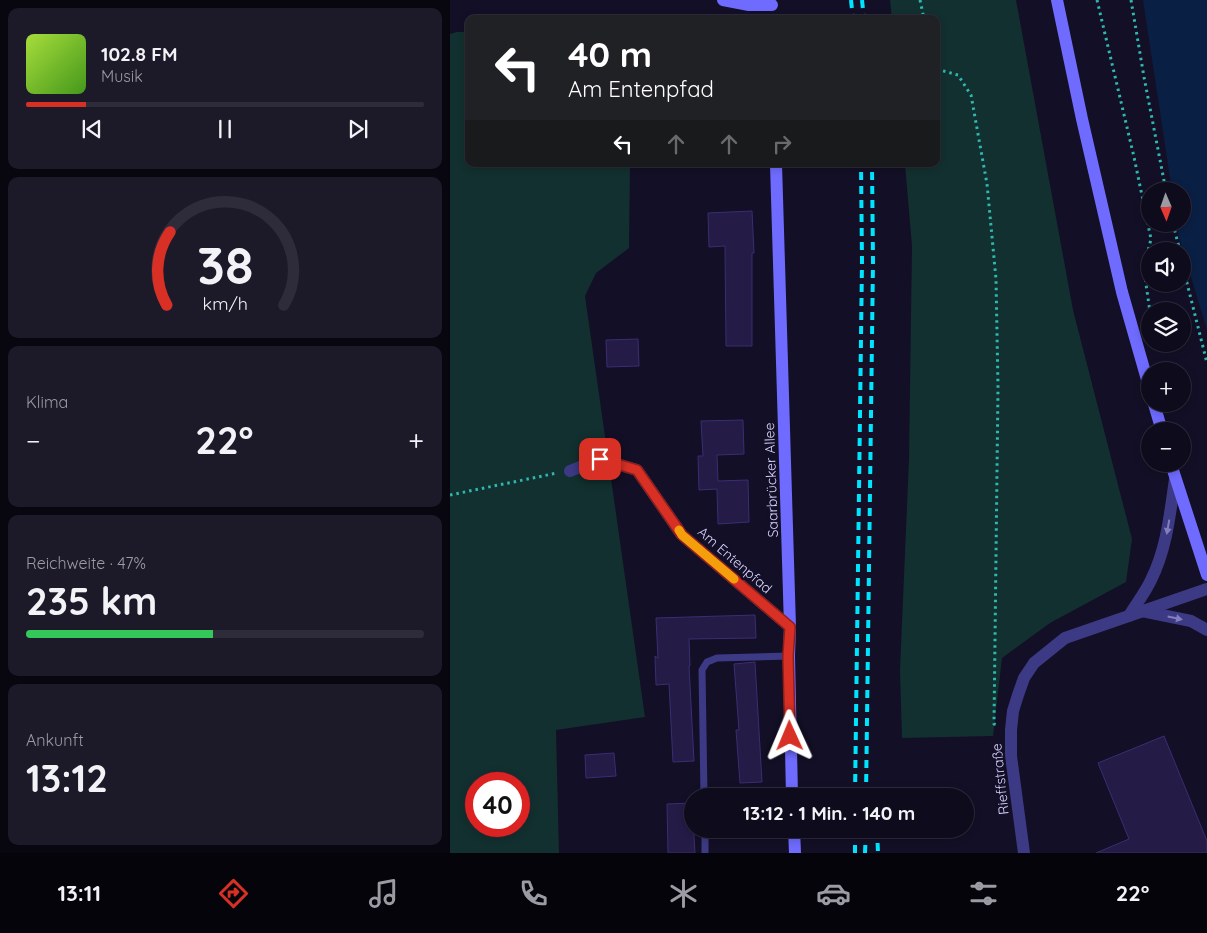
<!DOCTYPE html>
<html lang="de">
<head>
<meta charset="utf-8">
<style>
  :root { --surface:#0e0b1c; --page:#1c1929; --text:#f1f3f6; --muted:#9b9ba3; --line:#2e2b3b; --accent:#d93025 }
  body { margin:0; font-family:Quicksand,sans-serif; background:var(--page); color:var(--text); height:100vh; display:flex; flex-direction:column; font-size:19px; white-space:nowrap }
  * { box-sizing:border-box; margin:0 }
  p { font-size:16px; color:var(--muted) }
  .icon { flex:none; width:28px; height:28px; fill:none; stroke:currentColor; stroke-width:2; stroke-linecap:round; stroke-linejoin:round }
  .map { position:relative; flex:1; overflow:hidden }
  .side { display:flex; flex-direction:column; gap:8px; padding:8px; background:#08060f; width:450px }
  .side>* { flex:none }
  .banner { position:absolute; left:15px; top:15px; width:475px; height:152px; border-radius:10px; box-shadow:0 2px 8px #0003,0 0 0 1px var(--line); background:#202124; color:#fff; overflow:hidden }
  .needle { width:32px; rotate:178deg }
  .buttons { position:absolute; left:691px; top:182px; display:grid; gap:10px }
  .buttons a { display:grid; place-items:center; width:50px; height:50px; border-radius:50%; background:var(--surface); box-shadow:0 2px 8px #0003,0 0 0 1px var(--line); font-size:25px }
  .speed { position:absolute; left:15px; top:772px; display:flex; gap:10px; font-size:25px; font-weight:700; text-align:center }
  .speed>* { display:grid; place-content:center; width:65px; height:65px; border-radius:50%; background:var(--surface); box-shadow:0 2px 8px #0003,0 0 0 1px var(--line); line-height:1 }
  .speed .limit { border:8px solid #d22; background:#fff; color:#111 }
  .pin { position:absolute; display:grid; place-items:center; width:42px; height:42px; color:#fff; margin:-21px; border-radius:10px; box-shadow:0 2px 8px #0006 }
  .me { position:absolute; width:55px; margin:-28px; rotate:359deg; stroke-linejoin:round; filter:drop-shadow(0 0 4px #0008) }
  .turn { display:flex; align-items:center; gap:18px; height:105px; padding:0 20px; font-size:22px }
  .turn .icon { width:65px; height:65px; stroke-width:2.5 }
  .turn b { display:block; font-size:35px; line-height:42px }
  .lanes { display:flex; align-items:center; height:48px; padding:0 20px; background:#0003; justify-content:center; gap:25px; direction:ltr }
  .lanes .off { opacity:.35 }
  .big { font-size:38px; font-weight:800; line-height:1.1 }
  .side .widget { flex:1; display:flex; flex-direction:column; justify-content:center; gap:8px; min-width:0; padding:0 18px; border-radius:10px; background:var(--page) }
  .side .dial { align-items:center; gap:0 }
  .dial svg { height:130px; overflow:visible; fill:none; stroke:var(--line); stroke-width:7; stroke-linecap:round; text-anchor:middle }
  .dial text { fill:var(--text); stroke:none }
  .song { display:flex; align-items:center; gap:15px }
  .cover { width:60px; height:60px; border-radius:8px; background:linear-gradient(135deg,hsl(80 70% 55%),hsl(100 70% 35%)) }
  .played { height:5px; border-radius:2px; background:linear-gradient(90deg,var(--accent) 15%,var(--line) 15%) }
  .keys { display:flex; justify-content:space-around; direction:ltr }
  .heat { display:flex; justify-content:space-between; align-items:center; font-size:28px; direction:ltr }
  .charge { height:8px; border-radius:4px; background:linear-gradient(90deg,#34c759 47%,var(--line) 0) }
  .trip { position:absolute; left:234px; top:788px; width:290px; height:50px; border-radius:25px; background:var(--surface); box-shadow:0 2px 8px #0003,0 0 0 1px var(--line); font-weight:800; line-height:50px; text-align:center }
  .tab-bar { display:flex; height:80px; justify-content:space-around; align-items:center; background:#06040b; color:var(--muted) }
  .tab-bar .icon { width:35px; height:35px }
  .tab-bar .on { color:var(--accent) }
  .tab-bar b { font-size:22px; color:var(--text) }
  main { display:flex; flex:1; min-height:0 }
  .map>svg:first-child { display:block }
</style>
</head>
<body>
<main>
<section class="side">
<div class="widget">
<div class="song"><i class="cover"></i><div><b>102.8 FM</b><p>Musik</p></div></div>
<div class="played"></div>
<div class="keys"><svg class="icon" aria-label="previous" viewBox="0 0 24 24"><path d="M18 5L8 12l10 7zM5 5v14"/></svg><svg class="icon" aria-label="pause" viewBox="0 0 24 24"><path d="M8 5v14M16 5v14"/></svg><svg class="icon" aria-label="next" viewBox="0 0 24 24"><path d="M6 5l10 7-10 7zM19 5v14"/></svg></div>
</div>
<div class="widget dial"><svg viewBox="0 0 100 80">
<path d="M14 69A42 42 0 1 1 86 69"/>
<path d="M14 69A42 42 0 0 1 16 24" stroke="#d93025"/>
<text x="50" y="56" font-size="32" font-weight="700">38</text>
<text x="50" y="72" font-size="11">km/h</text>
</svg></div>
<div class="widget"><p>Klima</p>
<div class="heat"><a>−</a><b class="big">22°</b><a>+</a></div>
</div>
<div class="widget"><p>Reichweite · 47%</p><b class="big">235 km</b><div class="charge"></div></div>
<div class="widget"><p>Ankunft</p><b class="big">13:12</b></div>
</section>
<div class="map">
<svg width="757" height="853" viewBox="0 0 757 853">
  <rect width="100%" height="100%" fill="#130f26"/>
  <!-- green -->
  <g fill="#12302f" fill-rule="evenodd">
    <path d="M440,0H566L623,310L682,539L676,582L600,623L552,658L543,736L452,738L450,670L459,459L462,246L455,164H486V19H442Z"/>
    <path d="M7,32H19V164H180V165L179,248L146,273L135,296L195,717L106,730L109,853H0V34ZM26,784H69V826H26Z"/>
  </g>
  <!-- water -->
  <path fill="#0a1f44" d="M693,0H757V330L728,234L727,224H732V191H722Z"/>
  <!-- building -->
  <g fill="#241b47" stroke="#3b2d73">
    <path d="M302,211L304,253H302V346H276L275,246L259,247L258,213Z"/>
    <path d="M188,339L189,366L157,367L156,340Z"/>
    <path d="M293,420L294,454L267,455L268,481L298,480L299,522L268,524L267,489L249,490L248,456H253L251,421Z"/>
    <path d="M305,615L306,638L239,639L240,666H239L244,761L223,762L219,684L206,685L205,656L208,658L206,618Z"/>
    <path d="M305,662L312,782L290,783L286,730H289L284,664Z"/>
    <path d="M714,736L757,841V853H646L679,839L648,763Z"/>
    <path d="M164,753L166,776L136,778L135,755Z"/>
    <path d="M242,803L245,853H218L217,804Z"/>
  </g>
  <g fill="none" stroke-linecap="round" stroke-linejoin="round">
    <!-- path -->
    <g stroke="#2fb8b0" stroke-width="3" stroke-dasharray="2.5 4" stroke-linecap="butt">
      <path d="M470,0L474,19"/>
      <path d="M647,0L684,157L701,239L696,259L695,277L700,312"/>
      <path d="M681,0L694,77L716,191"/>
      <path d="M486,61L490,70L508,75L521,95L537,184L546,279L548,387L544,724L548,725"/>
      <path d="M723,224L730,251"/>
      <path d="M732,263L757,363"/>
      <path d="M0,495L107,473"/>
    </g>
    <!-- lane -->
    <g stroke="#3d3a85" stroke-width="7">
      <path d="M254,796L252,670L257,662L267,658L339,656"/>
      <path d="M309,796H342"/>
      <path d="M255,829V853"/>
    </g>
    <!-- street -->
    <g stroke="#3d3a85" stroke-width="12">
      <path d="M120,471L150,459L187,470L232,535L340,627"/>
      <path d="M692,611L741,621L757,630"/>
      <path d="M679,616C686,604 695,593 701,580C717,548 720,513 725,479"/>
      <path d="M574,853L561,756V730L563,711L568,695L574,678L584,663L615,638L757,589"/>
    </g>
    <!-- secondary -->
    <g stroke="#6f6bff" stroke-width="12">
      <path d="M273,0L299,5H322"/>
      <path d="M607,0L632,119L672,292L700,390"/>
      <path d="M326,164L340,627L339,656L342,796"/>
      <path d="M704,404L712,431"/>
      <path d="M721,464L757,575"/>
      <path d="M344,829L345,853"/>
    </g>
    <!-- rail -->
    <g stroke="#00e5ff" stroke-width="4" stroke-dasharray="8 6" stroke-linecap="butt">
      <path d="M401,0L403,19"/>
      <path d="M412,0L414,19"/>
      <path d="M405,796L412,262L411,164"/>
      <path d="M416,796L423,262L422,164"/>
      <path d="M427,829L428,853"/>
      <path d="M405,853V829"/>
      <path d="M415,853L416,829"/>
    </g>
  </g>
  <!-- one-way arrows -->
  <defs><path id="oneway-solid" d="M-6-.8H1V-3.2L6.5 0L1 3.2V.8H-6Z" transform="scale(1.25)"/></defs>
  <g fill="#837fbc">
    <use href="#oneway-solid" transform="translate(718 527) rotate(100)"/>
    <use href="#oneway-solid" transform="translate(725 618) rotate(12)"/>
  </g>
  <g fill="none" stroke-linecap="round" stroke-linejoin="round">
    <!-- route casing -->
    <g stroke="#8d1f18" stroke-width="12">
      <path id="route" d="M150,459L187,470L232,535L340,627L338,656L340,736"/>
    </g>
    <!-- route -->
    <use href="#route" stroke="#d93025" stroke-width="9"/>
    <!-- slow -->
    <path stroke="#f59e0b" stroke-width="9" d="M229,530L232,535L284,579"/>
  </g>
  <g text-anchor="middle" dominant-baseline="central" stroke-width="5" stroke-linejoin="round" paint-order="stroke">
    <!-- street labels -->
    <g font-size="14" fill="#d9d4ff" stroke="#130f26">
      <text transform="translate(321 480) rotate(-92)">Saarbrücker Allee</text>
      <text transform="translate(285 560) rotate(41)">Am Entenpfad</text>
      <text transform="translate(550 779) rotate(-96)">Rieffstraße</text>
    </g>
  </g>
</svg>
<div class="buttons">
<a><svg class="needle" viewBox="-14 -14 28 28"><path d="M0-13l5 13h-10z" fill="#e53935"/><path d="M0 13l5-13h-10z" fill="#9b9ba3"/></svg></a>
<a><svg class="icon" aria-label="sound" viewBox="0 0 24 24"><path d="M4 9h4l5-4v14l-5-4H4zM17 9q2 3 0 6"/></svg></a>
<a><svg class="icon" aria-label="layers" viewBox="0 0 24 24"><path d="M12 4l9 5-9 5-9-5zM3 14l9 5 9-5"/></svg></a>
<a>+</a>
<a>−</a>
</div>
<div class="speed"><div class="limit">40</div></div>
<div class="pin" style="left:150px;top:459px;background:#d93025"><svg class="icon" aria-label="arrive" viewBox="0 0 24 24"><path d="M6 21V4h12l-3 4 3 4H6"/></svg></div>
<svg class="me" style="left:340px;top:736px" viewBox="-20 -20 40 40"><path d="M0-17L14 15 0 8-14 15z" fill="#d93025" stroke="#fff" stroke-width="4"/></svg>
<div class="trip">13:12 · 1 Min. · 140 m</div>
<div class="banner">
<div class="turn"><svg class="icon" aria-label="left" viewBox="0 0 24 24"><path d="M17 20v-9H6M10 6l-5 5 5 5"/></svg><div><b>40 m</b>Am Entenpfad</div></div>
<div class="lanes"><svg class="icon" aria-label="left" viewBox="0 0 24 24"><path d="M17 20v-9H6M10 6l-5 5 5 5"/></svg><svg class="icon off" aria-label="ahead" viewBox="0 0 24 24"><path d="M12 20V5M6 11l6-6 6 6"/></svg><svg class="icon off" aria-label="ahead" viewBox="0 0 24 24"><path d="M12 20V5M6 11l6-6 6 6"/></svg><svg class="icon off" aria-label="right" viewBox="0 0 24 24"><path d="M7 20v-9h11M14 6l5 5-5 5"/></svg></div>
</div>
</div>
</main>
<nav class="tab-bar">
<b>13:11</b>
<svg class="icon on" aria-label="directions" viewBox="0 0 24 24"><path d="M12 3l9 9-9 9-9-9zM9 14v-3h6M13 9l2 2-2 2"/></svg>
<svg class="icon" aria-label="music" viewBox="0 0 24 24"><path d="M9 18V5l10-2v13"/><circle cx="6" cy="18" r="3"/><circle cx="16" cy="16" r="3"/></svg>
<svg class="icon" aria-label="phone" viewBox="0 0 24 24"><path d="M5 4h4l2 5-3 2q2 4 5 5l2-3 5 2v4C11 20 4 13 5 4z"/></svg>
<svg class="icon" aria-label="climate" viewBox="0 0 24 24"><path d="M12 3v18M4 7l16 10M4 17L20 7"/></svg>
<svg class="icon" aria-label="car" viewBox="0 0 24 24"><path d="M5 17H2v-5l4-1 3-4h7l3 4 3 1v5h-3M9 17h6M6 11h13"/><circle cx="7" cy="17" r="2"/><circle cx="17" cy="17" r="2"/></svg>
<svg class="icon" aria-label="filters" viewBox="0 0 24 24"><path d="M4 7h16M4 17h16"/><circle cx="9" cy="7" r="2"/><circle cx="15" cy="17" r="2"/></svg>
<b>22°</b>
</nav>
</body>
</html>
